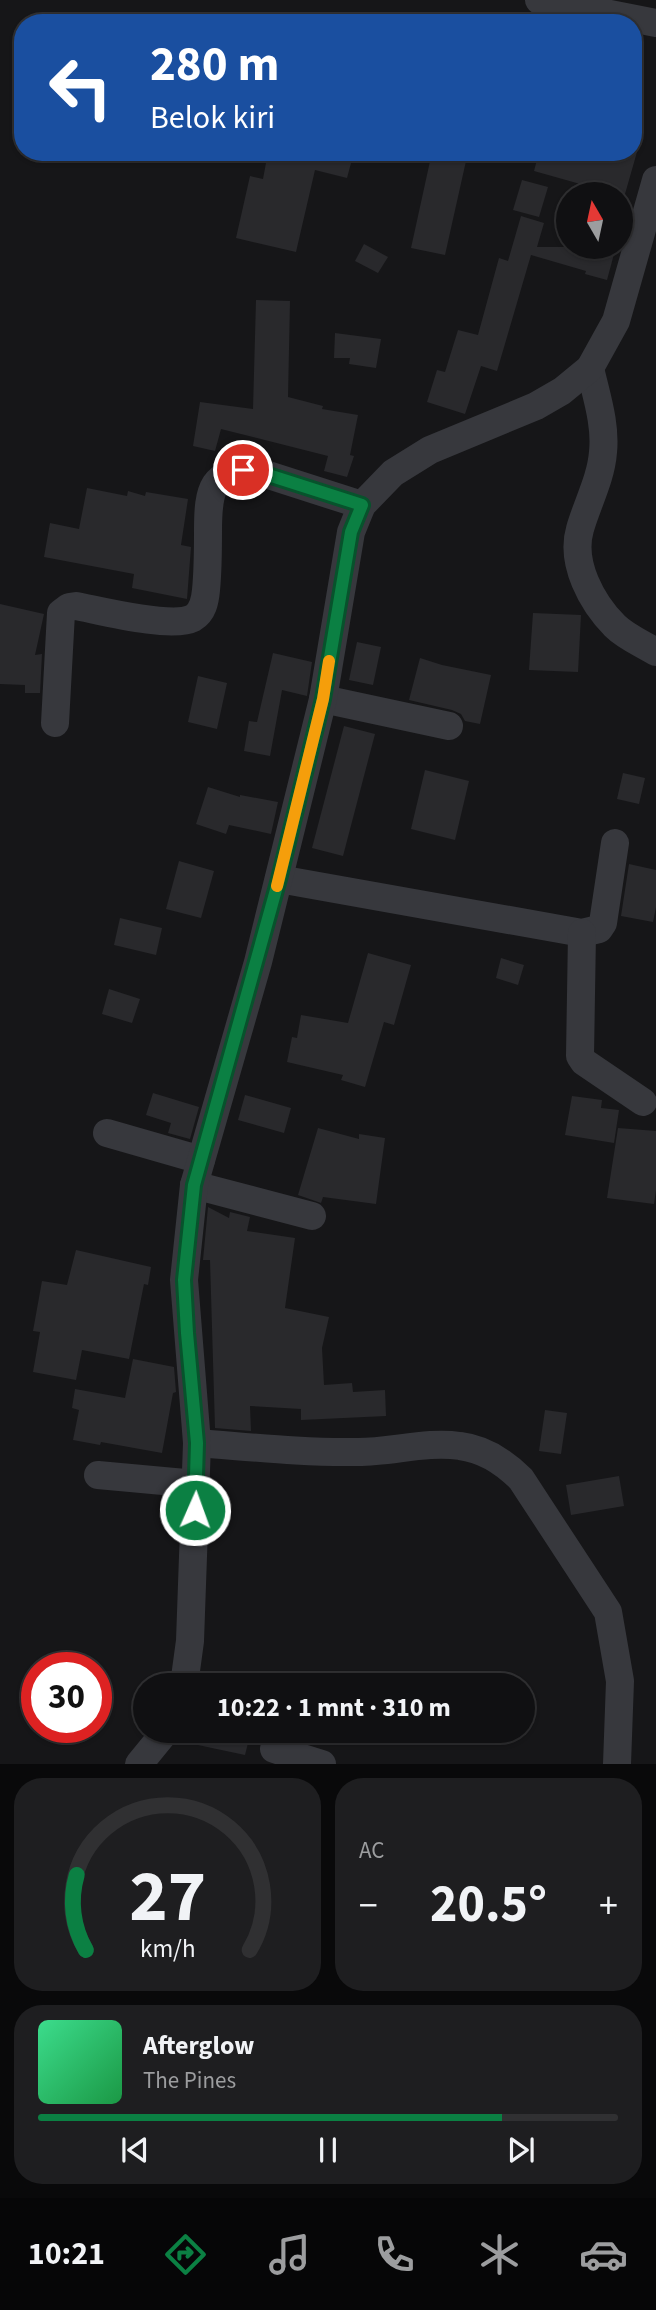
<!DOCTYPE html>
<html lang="id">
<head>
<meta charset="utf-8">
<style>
  :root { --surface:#101012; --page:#1e1e20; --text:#f1f3f6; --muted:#9c9d9f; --line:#303032; --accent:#0b8043 }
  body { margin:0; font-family:"Source Sans 3",sans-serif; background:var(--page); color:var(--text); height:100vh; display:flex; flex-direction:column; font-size:26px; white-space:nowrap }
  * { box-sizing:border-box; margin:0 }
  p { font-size:23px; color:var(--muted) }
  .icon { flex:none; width:38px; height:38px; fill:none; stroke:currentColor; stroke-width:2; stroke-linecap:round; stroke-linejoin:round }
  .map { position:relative; height:1764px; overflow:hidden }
  .details { display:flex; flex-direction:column; gap:14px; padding:14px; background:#09090a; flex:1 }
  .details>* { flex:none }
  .guide { position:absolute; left:14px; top:14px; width:628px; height:147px; border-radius:28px; box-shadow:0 2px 5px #0004,0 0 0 2px var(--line); background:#1a4fa0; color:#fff; overflow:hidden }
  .needle { width:46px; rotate:351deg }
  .controls { position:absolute; left:556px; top:182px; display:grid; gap:14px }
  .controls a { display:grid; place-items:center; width:77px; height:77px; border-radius:50%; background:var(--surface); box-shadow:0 2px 5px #0004,0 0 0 2px var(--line); font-size:35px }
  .speed { position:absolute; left:21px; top:1652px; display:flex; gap:14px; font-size:35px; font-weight:700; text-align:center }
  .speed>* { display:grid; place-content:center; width:91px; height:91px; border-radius:50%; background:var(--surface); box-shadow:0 2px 5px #0004,0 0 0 2px var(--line); line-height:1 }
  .speed .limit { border:10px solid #d22; background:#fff; color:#111 }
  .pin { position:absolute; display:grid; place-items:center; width:60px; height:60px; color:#fff; margin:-30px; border:4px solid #fff; border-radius:50%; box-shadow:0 2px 7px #0007 }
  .me { position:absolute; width:77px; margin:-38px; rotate:2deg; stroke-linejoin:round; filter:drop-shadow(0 0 5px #0008) }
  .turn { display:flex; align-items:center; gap:24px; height:147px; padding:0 21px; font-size:32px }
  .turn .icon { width:91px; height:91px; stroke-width:2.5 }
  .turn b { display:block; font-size:49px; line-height:60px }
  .big { font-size:52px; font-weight:700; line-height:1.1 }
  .details .tile { flex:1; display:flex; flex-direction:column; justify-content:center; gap:10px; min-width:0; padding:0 24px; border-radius:28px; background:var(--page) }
  .details .dial { align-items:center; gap:0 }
  .dial svg { height:182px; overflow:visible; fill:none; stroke:var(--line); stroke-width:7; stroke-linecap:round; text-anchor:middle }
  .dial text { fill:var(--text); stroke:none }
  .song { display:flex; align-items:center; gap:21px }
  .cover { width:84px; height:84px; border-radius:10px; background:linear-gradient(135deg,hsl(150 70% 55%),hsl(140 70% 35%)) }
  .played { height:7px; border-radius:4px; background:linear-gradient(90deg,var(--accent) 80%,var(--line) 80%) }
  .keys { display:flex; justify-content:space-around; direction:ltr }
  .heat { display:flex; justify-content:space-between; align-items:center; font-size:38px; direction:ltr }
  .details .tiles { flex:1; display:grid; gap:14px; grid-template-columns:1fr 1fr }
  .tile:last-child { grid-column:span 2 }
  .trip { position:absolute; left:133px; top:1673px; width:402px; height:70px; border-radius:35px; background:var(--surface); box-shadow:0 2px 5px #0004,0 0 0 2px var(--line); font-weight:700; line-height:70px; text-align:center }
  .dock { display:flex; height:112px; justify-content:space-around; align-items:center; background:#060607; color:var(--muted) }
  .dock .icon { width:49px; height:49px }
  .dock .active { color:var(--accent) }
  .dock b { font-size:32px; color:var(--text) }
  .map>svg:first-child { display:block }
</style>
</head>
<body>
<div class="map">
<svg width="656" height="1764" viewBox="0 0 656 1764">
  <rect width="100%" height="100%" fill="#161618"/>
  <!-- building -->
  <g fill="#29292c">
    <path d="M268,152H354L347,178L315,170L296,252L236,238L250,176L263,179Z"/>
    <path d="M432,152H468L445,255L411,248Z"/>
    <path d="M539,152H582L607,159L609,152H637L625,194H597L598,189L534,171Z"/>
    <path d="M522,180L548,187L539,217L513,210Z"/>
    <path d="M521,216L544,223L537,247H611L609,253L614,254L607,280L585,274L586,271L531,255L497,371L481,366L465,414L427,402L437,370L445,372L458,330L478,335L499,258L508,261Z"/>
    <path d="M364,244L388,257L378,273L355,261Z"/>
    <path d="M256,300L290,301L288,397L323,406L322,409L358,415L350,455L354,456L347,477L324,471L328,456L221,429L215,451L193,446L200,402L253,409Z"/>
    <path d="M335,333L381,339L376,368L349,364L350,358H334Z"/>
    <path d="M87,488L127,496L128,491L145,496L146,492L188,499L181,545L191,547L187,599L132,588L134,574L44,557L50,523L79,529Z"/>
    <path d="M0,604L44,614L35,655L42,654L40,693H25V685L0,684Z"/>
    <path d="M533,613L581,615L578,672L529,670Z"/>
    <path d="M357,642L381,647L373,685L349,680Z"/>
    <path d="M273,653L312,662L307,696L282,690L270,756L244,751L249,721L257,722Z"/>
    <path d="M420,658L442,665L491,675L480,724L465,721L461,714L452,710L409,700Z"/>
    <path d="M198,676L227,683L217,729L188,722Z"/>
    <path d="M344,726L375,734L343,856L312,848Z"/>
    <path d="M425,770L469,781L455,840L411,829Z"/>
    <path d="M623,773L645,778L639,804L617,799Z"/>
    <path d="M208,787L240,797V795L278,802L271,834L229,825L226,834L196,824Z"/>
    <path d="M179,861L214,871L201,918L166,909Z"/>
    <path d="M629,864L656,870V907L653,922L621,916Z"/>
    <path d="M120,918L162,928L156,955L114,945Z"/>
    <path d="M368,953L411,965L394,1025L384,1022L365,1087L341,1080L343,1075L287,1062L292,1037L297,1038L301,1015L348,1023Z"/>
    <path d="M501,958L524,965L518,985L496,978Z"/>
    <path d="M109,989L140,999L132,1023L102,1014Z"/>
    <path d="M153,1093L199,1107L190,1139L168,1133L171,1123L146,1115Z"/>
    <path d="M245,1095L291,1108L284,1133L238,1120Z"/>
    <path d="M572,1096L602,1100L601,1108L619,1110L614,1143L565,1135Z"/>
    <path d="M318,1128L359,1139V1134L385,1138L376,1204L323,1197L321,1203L298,1195Z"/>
    <path d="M618,1128L656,1131V1190L654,1204L607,1198Z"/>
    <path d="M208,1207L229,1218L230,1212L250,1217L247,1231L295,1238L285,1308L329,1317L322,1348L324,1385L352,1383L353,1392L385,1390L386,1416L301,1420V1409L250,1406L251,1431L215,1428L210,1260H203Z"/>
    <path d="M76,1250L151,1267L148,1285L144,1284L129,1359L82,1350L76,1380L33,1372L40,1332L33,1331L42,1281L67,1285Z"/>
    <path d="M133,1359L174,1367L176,1392L173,1393L162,1453L101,1442L100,1445L73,1440L79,1410L72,1408L75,1389L125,1398Z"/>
    <path d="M545,1410L567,1413L561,1454L539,1451Z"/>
    <path d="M619,1476L624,1506L571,1515L566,1485Z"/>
    <path d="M182,1731H251L245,1755L179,1741Z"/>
  </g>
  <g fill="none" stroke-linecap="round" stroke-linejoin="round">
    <!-- minor -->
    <g stroke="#37383d" stroke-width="28">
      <path d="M539,0L656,23"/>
      <path d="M590,368C596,395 606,424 603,452C601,479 587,504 580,529C570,563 592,603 615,626C626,637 643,644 656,652"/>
      <path d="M323,699L449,726"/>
      <path d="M55,723L61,613L69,607L76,606C102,611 172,629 193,618C203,612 205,601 206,590C208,570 208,551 208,531C208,490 211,467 259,472L362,505"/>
      <path d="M279,879L582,933L599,929L603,923L615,843"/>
      <path d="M582,933L580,1056L584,1062L643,1102"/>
      <path d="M107,1133L201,1160"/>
      <path d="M194,1185L312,1216"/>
      <path d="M197,1443C251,1447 304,1453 358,1452C392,1452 427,1441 460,1446C485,1449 504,1462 521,1479L608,1612L620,1681L617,1764"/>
      <path d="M98,1475L196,1484"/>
      <path d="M184,1685L190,1641L197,1443L184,1280L194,1185L258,962L323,699L351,532L362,505L393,473L430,450L536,406L562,391L590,368L616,321L656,180"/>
      <path d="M274,1749L322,1764"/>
      <path d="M139,1764L166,1731"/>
    </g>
  </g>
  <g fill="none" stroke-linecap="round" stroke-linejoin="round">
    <!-- route casing -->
    <g stroke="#07532c" stroke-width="18">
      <path id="route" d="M195,1510L197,1443L187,1333L184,1280L194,1185L279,879L323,699L351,532L362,505L259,472L243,470"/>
    </g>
    <!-- route -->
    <use href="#route" stroke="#0b8043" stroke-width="12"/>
    <!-- slow -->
    <path stroke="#f59e0b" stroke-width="12" d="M277,886L323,699L329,661"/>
  </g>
</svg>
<div class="controls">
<a><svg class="needle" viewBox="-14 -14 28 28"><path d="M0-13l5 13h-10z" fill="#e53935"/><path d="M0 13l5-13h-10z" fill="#9c9d9f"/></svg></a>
</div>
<div class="speed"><div class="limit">30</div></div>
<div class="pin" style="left:243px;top:470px;background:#d93025"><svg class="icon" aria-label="arrive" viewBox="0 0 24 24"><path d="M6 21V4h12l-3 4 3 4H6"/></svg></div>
<svg class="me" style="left:195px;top:1510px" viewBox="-20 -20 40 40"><circle r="17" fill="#0b8043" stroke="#fff" stroke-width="3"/><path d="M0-11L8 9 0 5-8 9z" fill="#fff"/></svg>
<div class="trip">10:22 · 1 mnt · 310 m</div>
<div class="guide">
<div class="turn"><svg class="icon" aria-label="left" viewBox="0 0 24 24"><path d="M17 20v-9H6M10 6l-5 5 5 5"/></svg><div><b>280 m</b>Belok kiri</div></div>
</div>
</div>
<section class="details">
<div class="tiles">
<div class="tile dial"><svg viewBox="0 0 100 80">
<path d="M14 69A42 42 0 1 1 86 69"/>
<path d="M14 69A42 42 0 0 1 10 36" stroke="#0b8043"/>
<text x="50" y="56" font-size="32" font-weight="700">27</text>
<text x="50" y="72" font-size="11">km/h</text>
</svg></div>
<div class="tile"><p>AC</p>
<div class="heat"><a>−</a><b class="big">20.5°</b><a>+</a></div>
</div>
<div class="tile">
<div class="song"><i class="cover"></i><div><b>Afterglow</b><p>The Pines</p></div></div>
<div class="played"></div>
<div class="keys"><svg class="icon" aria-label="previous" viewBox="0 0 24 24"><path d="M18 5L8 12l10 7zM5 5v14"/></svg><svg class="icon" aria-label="pause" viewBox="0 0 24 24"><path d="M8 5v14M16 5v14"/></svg><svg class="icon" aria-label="next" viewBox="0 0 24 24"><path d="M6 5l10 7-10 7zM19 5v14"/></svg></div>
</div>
</div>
</section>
<nav class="dock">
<b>10:21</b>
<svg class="icon active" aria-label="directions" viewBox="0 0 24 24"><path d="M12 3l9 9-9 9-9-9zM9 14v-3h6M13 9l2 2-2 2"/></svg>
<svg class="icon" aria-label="music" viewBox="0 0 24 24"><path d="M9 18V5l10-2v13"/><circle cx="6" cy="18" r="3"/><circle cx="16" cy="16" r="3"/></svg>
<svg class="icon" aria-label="phone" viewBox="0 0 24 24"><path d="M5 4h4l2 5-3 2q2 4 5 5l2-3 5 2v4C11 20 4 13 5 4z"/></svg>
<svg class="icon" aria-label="climate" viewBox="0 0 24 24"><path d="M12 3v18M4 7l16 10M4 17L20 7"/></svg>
<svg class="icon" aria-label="car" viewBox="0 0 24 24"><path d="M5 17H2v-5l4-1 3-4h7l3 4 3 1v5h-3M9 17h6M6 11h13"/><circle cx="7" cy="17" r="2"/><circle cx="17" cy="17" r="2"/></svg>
</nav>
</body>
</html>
